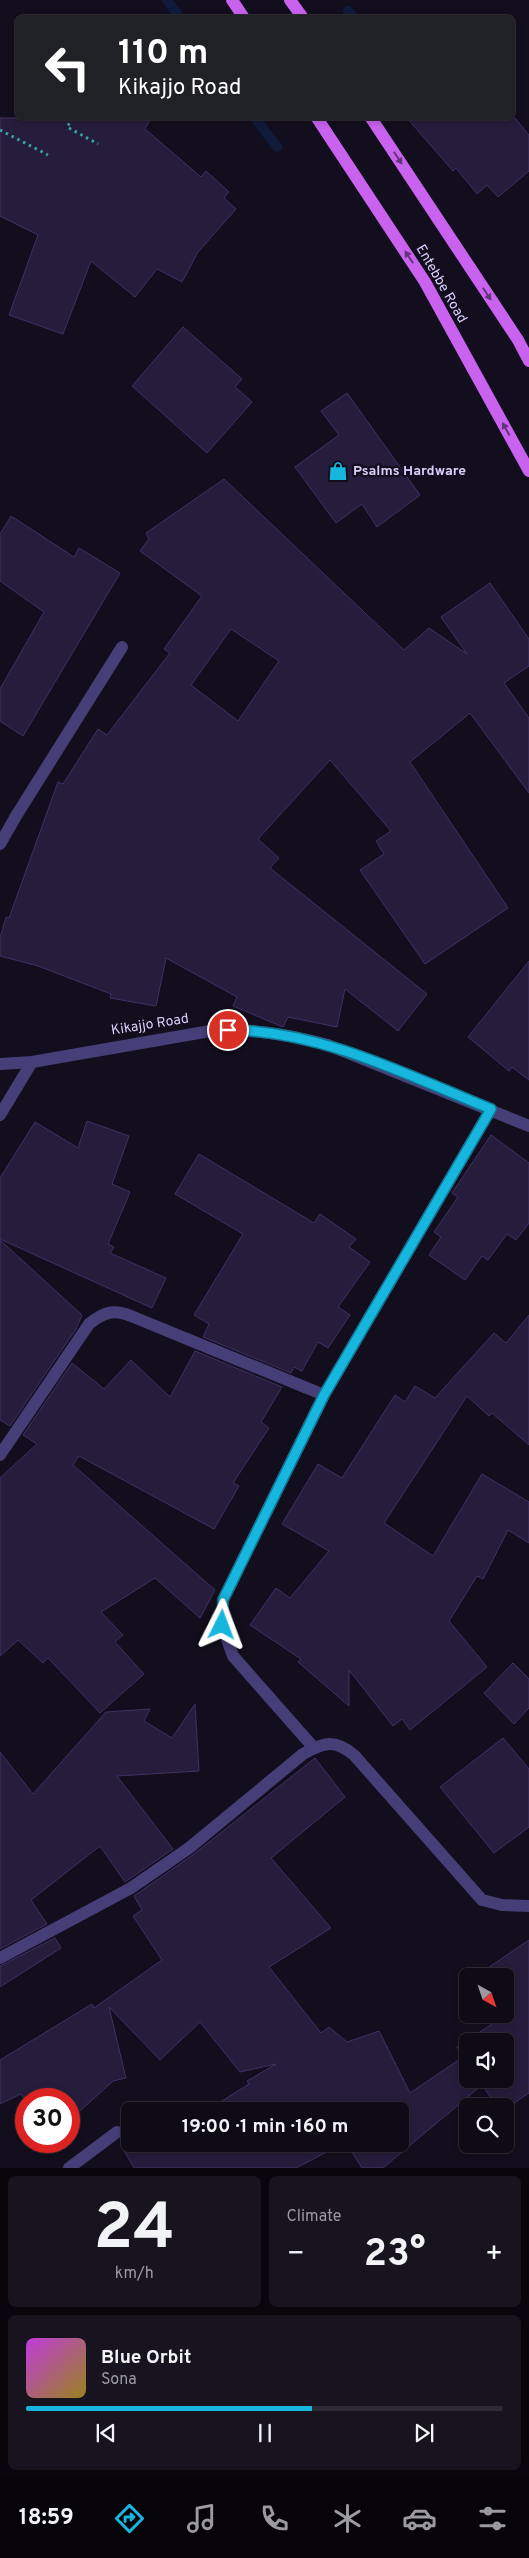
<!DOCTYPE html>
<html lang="en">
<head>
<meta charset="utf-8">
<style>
  :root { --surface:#0e0a16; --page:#17131f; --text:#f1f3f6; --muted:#9b9aa1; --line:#2e2b35; --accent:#17b6de }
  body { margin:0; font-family:Overpass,sans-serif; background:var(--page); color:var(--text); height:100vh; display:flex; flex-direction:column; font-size:19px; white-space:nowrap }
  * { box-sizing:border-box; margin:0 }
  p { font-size:16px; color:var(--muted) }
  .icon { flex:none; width:28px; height:28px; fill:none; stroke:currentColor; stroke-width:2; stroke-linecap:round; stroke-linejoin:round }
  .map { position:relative; height:2168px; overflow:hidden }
  .details { display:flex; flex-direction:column; gap:8px; padding:8px; background:#08060c; flex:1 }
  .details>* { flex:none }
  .guide { position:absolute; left:15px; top:15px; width:500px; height:105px; border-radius:8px; box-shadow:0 2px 8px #0003,0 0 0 1px var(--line); background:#202124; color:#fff; overflow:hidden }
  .needle { width:32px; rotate:140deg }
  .buttons { position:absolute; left:459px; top:1968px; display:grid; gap:10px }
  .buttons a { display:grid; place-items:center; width:55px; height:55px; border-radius:8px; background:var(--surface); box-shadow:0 2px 8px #0003,0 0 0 1px var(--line); font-size:25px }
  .speed { position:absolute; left:15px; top:2088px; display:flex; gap:10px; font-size:25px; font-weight:700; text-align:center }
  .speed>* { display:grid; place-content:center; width:65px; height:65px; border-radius:50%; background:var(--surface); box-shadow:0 2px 8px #0003,0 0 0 1px var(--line); line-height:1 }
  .speed .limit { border:8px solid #d22; background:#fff; color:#111 }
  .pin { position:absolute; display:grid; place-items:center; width:42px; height:42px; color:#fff; margin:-21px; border:2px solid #fff; border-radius:50%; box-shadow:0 1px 5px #0007 }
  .me { position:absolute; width:55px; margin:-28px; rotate:3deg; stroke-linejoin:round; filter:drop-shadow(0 0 4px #0008) }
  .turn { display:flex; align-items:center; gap:18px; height:105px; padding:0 20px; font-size:22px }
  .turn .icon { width:65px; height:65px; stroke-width:2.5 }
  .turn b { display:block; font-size:35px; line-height:42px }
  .big { font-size:38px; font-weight:700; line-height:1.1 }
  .details .widget { flex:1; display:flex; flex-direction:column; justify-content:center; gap:8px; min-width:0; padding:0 18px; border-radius:8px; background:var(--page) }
  .details .dial { align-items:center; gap:0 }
  .dial b { font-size:65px; line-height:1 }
  .song { display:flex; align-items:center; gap:15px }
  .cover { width:60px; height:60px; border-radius:8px; background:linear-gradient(135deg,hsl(290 70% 55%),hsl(50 70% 35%)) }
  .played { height:5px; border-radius:2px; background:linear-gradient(90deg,var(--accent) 60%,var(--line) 60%) }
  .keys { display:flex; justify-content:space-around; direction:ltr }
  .heat { display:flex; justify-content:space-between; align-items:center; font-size:28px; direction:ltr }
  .details .tiles { flex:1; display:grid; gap:8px; grid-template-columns:1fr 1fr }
  .widget:last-child { grid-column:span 2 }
  .trip { position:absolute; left:121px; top:2102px; width:288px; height:50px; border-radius:8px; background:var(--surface); box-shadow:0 2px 8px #0003,0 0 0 1px var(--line); font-weight:700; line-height:50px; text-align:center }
  .dock { display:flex; height:80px; justify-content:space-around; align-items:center; background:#060409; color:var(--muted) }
  .dock .icon { width:35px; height:35px }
  .dock .active { color:var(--accent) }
  .dock b { font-size:22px; color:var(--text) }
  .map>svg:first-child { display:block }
</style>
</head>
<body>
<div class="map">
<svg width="529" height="2168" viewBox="0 0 529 2168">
  <rect width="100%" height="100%" fill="#120e1d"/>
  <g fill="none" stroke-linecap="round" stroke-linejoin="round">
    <!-- stream -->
    <g stroke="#101b3b" stroke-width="10">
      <path d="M167,0L180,18"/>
      <path d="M348,11L353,18"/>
      <path d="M255,118L277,147"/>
    </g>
  </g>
  <!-- building -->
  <g fill="#261c3c" stroke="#403066" fill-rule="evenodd">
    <path d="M0,118H151L145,129L201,177L206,171L229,192L224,198L236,209L198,252L182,282L157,269L135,297L91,261L63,334L9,315L38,235L0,216Z"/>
    <path d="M407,118H515L529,135V171L498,197L487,185L477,194L456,168L453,171Z"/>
    <path d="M183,327L242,379L235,387L252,402L207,453L132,386Z"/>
    <path d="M347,393L420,495L377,527L362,504L336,523L295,467L339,435L321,411Z"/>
    <path d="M224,479L404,650L429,628L467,654L441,617L490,583L529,639V666L504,683L529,718V793L470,713L410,762L508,908L425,964L360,870L384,854L376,841L391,831L330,760L258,839L279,858L270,868L427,994L398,1031L345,989L337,1027L288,1017L283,1027L233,1006L237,997L166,958L156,1006L110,998L111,994L38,966L0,956V938L6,917L9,918L58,782L63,784L98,729L107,735L170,653L164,649L202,596L140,551L149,539L146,533ZM231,629L279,661L238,721L191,685Z"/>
    <path d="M11,516L74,557L79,548L120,573L23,736L0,721V689L44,612L0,581V534Z"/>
    <path d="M529,961V1080L512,1067L509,1071L468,1037Z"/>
    <path d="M87,1121L129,1136L112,1184L130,1192L108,1244L114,1247L110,1253L166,1278L152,1308L0,1239V1178L35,1122L78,1148Z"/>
    <path d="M491,1135L529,1163V1223L516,1240L507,1234L488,1260L482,1256L465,1280L429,1255L441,1237L434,1232L458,1197L452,1193Z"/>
    <path d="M199,1154L314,1223L320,1214L356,1239L349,1247L370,1262L338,1307L350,1315L328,1348L318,1342L302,1371L294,1367L291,1373L203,1337L209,1324L194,1315L243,1234L175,1194Z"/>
    <path d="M0,1240L82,1315L76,1329L10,1426L0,1420Z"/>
    <path d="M529,1315V1445L492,1413L489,1416L467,1396L384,1523L433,1556L482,1474L529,1502V1543L508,1530L483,1579L477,1576L449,1621L487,1667L410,1730L402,1719L393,1726L349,1670V1706L298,1662L301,1659L250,1625L276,1588L290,1598L329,1551L282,1524L318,1464L342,1478L395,1395L405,1402L415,1386L435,1398L494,1333L506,1343Z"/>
    <path d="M195,1351L282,1387L261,1422L269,1428L233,1483L239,1486L214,1529L79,1456L73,1465L215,1590L200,1618L155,1578L101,1612L123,1635L115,1642L144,1674L100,1713L48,1658L43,1663L18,1640L0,1656V1478L37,1444L23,1435L72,1363L104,1389L131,1360L170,1397Z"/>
    <path d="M513,1663L529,1679V1708L514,1724L484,1693Z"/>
    <path d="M195,1704L199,1771L117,1776L173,1849L125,1882L100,1846L31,1900L47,1924L0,1949V1752L33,1794L106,1712L150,1709L144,1721L172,1738Z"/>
    <path d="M503,1738L529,1769V1827L494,1853L440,1787Z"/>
    <path d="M315,1758L345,1797L271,1858L331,1928L269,1967L321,2033L329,2027L347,2042L379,2031L410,2093L463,2057L457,2047L501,2018L498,2014H505V1976H476L529,1940V2093L505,2109V2106H497L482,2085L383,2168H362L347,2144H400V2111H206L249,2084L247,2081L276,2064L240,2072L200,2022L160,2060L109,2007L126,2078L113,2081L69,2121V2099H24L21,2094L0,2104V2060L92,2004L94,2008L162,1960L133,1916L142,1910L134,1896L194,1854ZM468,2041H505V2079H468Z"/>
    <path d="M55,1938L61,1948L0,1987V1966Z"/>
    <path d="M132,2144H342L296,2168H134L123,2149Z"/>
  </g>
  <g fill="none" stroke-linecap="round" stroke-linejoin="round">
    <!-- path -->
    <g stroke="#39a0a4" stroke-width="3" stroke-dasharray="2.5 4" stroke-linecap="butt">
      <path d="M73,118L67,127L98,144"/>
      <path d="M0,130L48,155"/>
    </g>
    <!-- minor -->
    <g stroke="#463e77" stroke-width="12">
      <path d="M0,844L16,816L122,647"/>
      <path d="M0,1064L32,1062L216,1030C254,1029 291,1035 328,1045L529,1126"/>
      <path d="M0,1115L32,1062"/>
      <path d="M0,1455L89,1324C104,1312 113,1309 131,1316L324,1395"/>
      <path d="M314,1748L233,1656L222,1625L223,1600L324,1395L491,1109"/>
      <path d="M0,1958L131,1888L189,1848L303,1754C324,1742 335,1739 354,1755L482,1900L502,1905L529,1906"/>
      <path d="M69,2168L117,2132"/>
    </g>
    <!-- primary -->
    <g stroke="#c862ef" stroke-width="12">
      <path d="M232,0L244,18"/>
      <path d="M290,0L303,18"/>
      <path d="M317,118L425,282L529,471"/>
      <path d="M371,118L518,340L529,361"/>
    </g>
  </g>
  <!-- one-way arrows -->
  <defs><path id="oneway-solid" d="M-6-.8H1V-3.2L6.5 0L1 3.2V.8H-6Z" transform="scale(1.25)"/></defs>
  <g fill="#64347b">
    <use href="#oneway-solid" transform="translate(398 158) rotate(57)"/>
    <use href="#oneway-solid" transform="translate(409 257) rotate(-123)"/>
    <use href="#oneway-solid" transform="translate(487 294) rotate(57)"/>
    <use href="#oneway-solid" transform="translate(506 429) rotate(-119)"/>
  </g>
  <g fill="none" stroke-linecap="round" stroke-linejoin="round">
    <!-- route casing -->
    <g stroke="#0f7690" stroke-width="12">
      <path id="route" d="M222,1625L223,1600L324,1395L491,1109C407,1075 320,1030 228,1030"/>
    </g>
    <!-- route -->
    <use href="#route" stroke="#17b6de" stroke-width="9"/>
  </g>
  <!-- icons -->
  <defs>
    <g id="shop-bare" transform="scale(1.5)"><path d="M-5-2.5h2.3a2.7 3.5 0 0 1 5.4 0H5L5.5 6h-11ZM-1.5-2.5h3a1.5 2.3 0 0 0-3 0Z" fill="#17b6de" stroke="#120e1d" stroke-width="2.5" paint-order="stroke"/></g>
  </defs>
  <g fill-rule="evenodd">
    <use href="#shop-bare" x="338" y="471"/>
  </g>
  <g text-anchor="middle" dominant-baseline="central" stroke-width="4.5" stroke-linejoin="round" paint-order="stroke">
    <!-- street labels -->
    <g font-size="14" fill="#d8cffa" stroke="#120e1d">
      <text transform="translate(441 284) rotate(60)">Entebbe Road</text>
      <text transform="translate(150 1025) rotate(-9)">Kikajjo Road</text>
    </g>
    <!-- poi labels -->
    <g font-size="14" font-weight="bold" fill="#d8cffa" stroke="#120e1d" text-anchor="start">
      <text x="353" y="471">Psalms Hardware</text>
    </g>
  </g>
</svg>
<div class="buttons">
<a><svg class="needle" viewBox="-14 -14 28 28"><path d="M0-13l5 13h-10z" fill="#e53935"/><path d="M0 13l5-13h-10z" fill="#9b9aa1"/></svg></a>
<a><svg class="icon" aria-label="sound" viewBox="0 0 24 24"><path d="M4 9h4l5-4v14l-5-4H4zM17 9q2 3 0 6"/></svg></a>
<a><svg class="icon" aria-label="search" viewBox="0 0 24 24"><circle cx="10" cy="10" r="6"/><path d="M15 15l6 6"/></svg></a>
</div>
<div class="speed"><div class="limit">30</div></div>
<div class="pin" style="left:228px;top:1030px;background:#d93025"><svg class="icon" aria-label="arrive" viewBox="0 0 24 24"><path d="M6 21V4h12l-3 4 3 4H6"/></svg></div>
<svg class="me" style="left:222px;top:1625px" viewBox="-20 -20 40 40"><path d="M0-17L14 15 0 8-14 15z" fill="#17b6de" stroke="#fff" stroke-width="4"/></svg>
<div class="trip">19:00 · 1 min · 160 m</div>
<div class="guide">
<div class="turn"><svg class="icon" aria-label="left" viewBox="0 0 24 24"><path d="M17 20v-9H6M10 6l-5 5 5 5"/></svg><div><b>110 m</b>Kikajjo Road</div></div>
</div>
</div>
<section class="details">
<div class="tiles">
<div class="widget dial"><b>24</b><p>km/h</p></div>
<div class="widget"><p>Climate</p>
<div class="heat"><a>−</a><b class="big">23°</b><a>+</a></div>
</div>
<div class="widget">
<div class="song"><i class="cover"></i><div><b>Blue Orbit</b><p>Sona</p></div></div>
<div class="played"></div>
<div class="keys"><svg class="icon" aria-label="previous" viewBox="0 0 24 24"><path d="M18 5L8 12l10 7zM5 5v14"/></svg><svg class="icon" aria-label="pause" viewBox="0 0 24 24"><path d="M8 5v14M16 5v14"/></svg><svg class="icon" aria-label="next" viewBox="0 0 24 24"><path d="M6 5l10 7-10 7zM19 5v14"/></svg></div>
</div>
</div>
</section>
<nav class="dock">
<b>18:59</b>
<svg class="icon active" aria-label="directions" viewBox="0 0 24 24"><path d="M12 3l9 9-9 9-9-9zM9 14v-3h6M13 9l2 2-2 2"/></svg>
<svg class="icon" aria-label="music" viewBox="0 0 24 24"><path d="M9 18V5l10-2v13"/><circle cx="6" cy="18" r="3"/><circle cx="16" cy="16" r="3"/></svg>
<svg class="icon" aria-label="phone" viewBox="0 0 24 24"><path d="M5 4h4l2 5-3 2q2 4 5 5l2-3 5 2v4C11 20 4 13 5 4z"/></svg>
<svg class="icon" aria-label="climate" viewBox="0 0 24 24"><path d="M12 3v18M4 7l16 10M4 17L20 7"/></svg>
<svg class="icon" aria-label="car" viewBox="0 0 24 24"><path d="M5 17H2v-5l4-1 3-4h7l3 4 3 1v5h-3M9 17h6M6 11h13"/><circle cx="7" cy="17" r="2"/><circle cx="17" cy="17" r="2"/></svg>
<svg class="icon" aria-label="filters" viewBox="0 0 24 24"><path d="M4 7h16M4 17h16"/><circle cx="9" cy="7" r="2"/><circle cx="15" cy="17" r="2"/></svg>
</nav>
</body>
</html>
